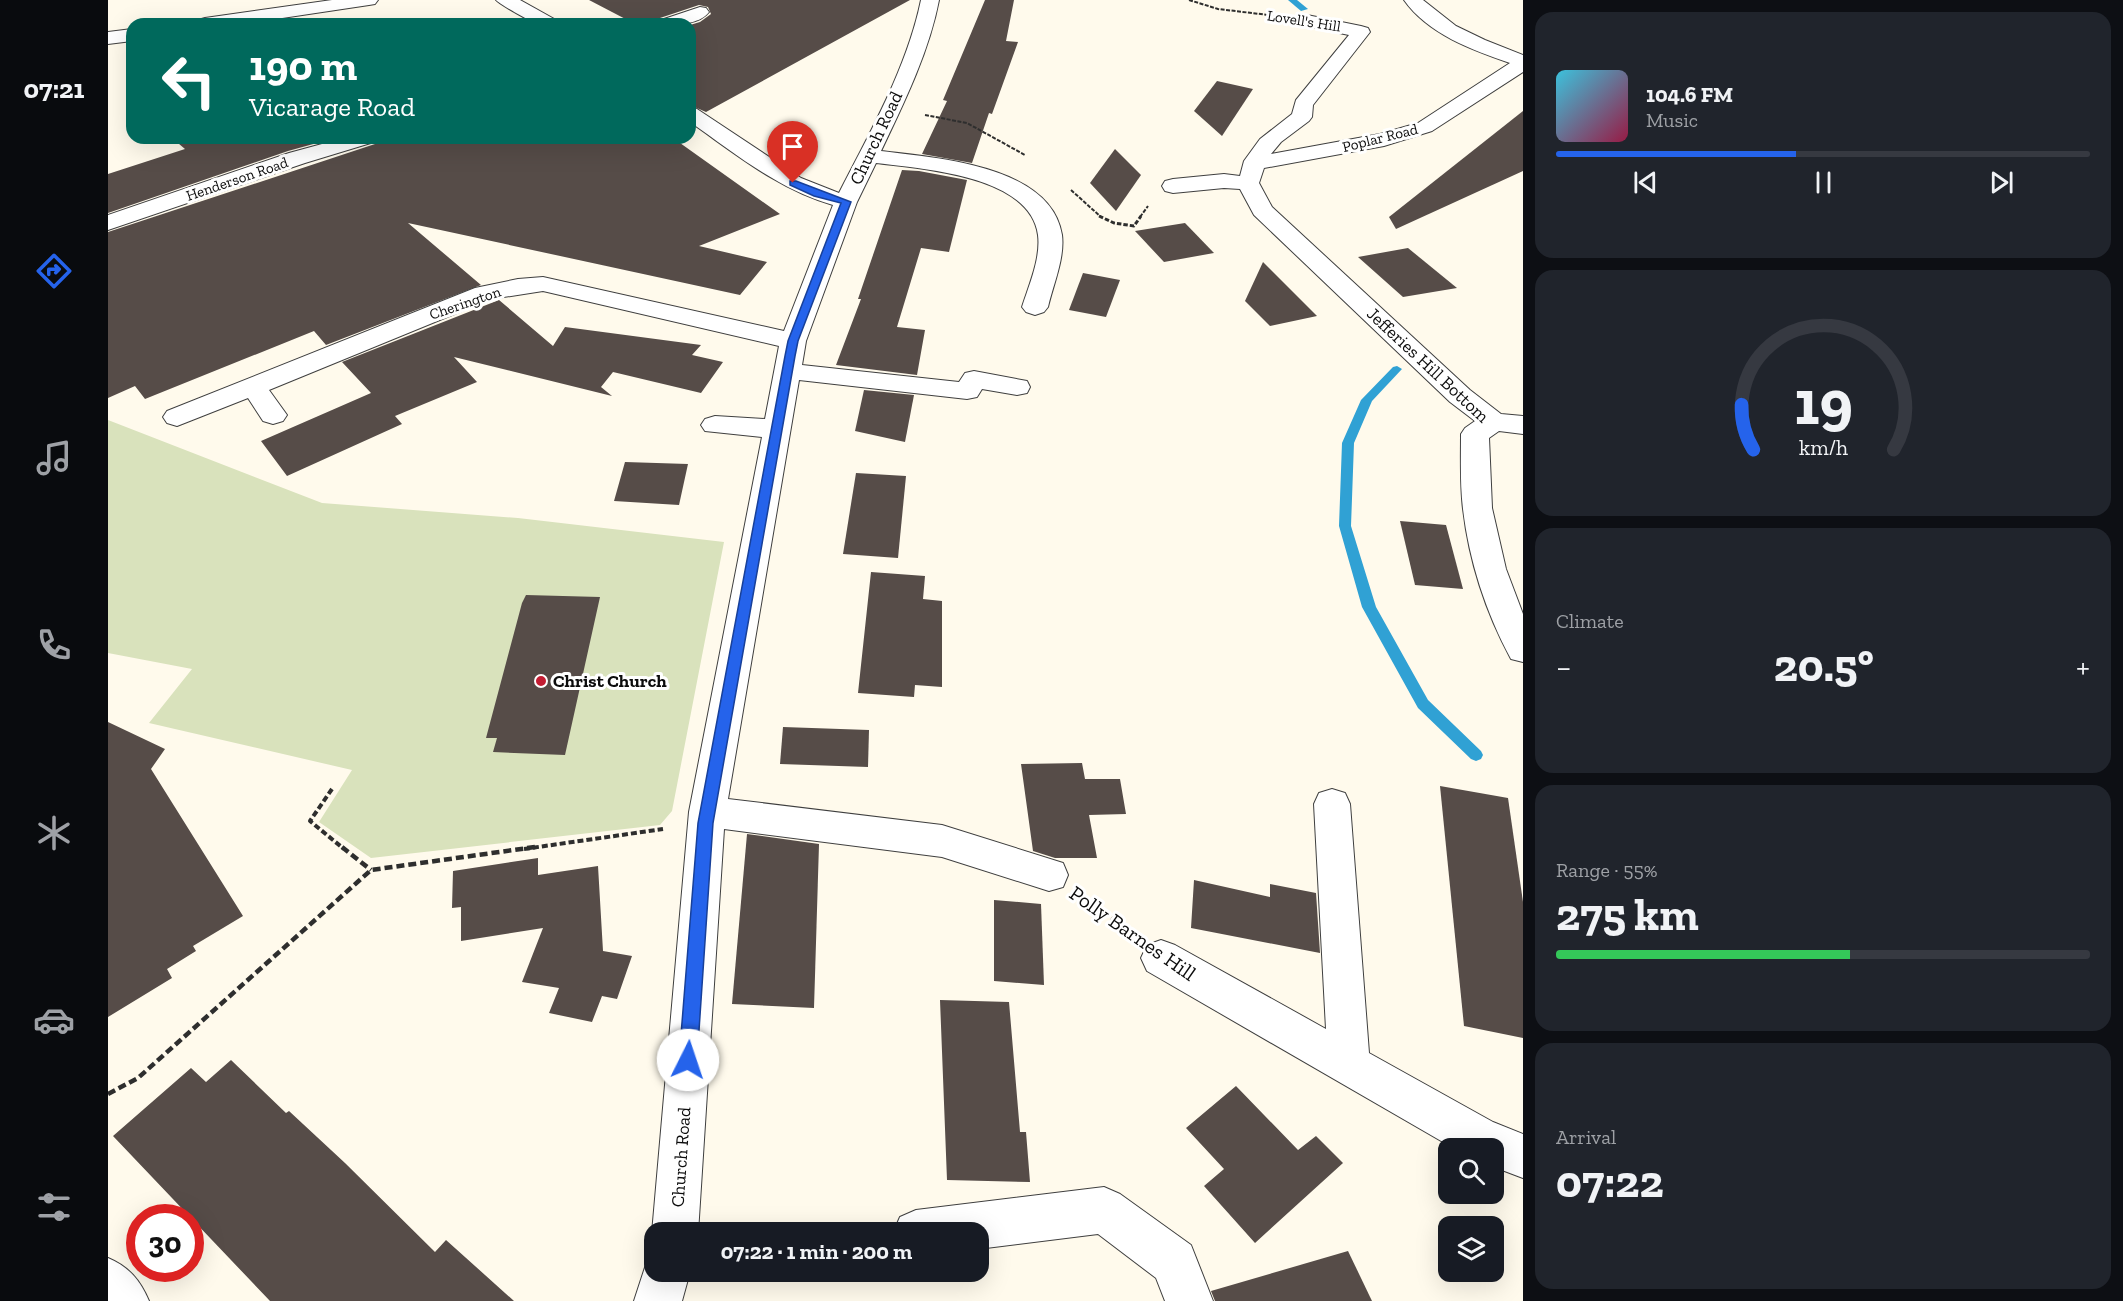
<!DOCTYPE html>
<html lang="en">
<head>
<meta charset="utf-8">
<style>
  :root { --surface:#171b24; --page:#20242c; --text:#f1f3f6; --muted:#9ea1a6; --line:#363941; --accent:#2563eb }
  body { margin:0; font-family:"Zilla Slab",serif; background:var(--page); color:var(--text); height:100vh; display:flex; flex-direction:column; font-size:22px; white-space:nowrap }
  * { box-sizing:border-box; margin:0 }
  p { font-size:20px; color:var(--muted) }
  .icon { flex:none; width:33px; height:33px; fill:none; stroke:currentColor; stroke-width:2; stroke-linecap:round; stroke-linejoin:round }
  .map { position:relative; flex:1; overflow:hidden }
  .drawer { display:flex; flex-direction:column; gap:12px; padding:12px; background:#0d0f14; width:600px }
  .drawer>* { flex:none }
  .top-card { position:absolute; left:18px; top:18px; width:570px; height:126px; border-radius:18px; box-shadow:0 6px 24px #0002; background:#00695c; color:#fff; overflow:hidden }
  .tools { position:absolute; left:1330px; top:1138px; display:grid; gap:12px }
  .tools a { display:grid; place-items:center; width:66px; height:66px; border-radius:12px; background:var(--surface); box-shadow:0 6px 24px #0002; font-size:30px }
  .speed { position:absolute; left:18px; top:1204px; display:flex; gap:12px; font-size:30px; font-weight:700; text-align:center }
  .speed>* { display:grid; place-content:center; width:78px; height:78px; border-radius:50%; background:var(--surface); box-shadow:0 6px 24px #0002; line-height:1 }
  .speed .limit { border:9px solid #d22; background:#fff; color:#111 }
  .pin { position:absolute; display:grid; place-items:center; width:51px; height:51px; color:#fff; margin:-62px -26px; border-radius:50% 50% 50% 0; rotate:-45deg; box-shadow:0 0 6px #0007 }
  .pin .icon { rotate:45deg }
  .me { position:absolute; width:66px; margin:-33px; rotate:4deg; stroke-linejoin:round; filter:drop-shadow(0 0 4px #0008) }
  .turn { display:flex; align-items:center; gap:21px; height:126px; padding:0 24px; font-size:27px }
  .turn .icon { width:78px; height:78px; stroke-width:2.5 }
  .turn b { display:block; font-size:42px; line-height:51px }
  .big { font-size:45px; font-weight:800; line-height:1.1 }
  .drawer .widget { flex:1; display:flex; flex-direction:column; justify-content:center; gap:9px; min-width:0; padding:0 21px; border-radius:18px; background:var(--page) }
  .drawer .dial { align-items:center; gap:0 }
  .dial svg { height:156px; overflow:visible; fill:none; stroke:var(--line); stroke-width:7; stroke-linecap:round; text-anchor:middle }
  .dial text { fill:var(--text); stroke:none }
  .song { display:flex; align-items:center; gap:18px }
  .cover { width:72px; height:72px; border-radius:9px; background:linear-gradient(135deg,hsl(190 70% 55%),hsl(340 70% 35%)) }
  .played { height:6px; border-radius:3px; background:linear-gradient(90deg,var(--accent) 45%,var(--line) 45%) }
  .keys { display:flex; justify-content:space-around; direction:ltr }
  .heat { display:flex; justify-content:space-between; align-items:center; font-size:33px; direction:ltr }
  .charge { height:9px; border-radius:4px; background:linear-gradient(90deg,#34c759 55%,var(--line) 0) }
  .trip { position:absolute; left:536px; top:1222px; width:345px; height:60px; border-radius:18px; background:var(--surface); box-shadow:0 6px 24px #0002; font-weight:800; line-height:60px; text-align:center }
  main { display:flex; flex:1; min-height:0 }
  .menu { display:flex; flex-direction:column; width:108px; justify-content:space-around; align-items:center; background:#090b0e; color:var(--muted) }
  .menu .icon { width:42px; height:42px }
  .menu .current { color:var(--accent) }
  .menu b { font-size:27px; color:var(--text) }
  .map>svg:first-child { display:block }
</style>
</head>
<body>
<main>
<nav class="menu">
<b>07:21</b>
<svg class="icon current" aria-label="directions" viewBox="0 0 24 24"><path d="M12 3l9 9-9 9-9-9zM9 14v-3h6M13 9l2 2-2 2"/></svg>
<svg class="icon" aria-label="music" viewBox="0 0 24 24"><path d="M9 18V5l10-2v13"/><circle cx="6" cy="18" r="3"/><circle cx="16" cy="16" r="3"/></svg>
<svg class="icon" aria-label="phone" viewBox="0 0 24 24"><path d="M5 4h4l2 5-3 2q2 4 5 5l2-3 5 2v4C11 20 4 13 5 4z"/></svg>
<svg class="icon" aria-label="climate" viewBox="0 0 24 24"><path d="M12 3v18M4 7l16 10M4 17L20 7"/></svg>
<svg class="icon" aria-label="car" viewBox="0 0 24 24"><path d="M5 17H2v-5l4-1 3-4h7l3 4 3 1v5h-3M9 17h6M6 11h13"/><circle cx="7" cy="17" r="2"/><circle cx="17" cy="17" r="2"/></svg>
<svg class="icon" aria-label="filters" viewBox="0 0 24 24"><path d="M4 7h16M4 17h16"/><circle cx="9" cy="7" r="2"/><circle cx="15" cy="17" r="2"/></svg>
</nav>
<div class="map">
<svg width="1415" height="1301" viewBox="0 0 1415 1301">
  <rect width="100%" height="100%" fill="#fffaec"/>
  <!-- cemetery -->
  <path fill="#d9e2bc" d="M0,420L214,503L410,518L616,542L564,811L552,825L263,858L211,822L244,770L41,723L84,669L0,653Z"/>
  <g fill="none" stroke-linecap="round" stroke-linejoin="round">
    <!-- stream -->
    <g fill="#30a1d4" fill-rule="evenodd">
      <path d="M1180,0H1189L1200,9L1193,11Z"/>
      <path d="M1289,366L1294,369L1264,401L1246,443L1243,526L1268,607L1320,700L1373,751L1375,755L1373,759L1368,761L1363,759L1310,708L1254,607L1231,526L1234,443L1253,400L1285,367Z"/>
    </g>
  </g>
  <!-- building -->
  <g fill="#564c48">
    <path d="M481,0H802L598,112L582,105V25L592,22L603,14L600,7L591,5L552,18L549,24H527Z"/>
    <path d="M877,0H906L898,41L910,42L884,114L881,113L864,163L814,154L839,101L835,100Z"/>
    <path d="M1109,81L1145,89L1114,136L1086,111Z"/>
    <path d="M1415,111V171L1288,229L1281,217Z"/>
    <path d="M64,138H227L180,151L0,213V174L77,149Z"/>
    <path d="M272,138H565L672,214L591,246L659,262L632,295L300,223L373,285L218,345L206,331L37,399L27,386L0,398V232L267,144Z"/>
    <path d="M1007,149L1033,175L1008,211L982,183Z"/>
    <path d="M794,170L811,171L859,180L841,252L813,248L789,327L817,330L809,375L728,365L753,299H750Z"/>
    <path d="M1077,223L1106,253L1056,262L1027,231Z"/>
    <path d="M1300,248L1349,288L1295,297L1250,257Z"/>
    <path d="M1155,262L1209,316L1162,326L1137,301Z"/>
    <path d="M975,273L1012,280L998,317L961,310Z"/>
    <path d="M391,300L445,346L457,327L593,345L584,355L615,362L593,393L505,372L493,387L504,396L346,357L369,382L287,416L294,424L179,476L153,441L263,393L234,362Z"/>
    <path d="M756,390L806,395L797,442L747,431Z"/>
    <path d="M517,462L580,464L571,505L506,501Z"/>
    <path d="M748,473L798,476L790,558L735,554Z"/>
    <path d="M1292,521L1338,525L1355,589L1307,585Z"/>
    <path d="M763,572L817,576L815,599L834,601V687L807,685L806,697L750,693Z"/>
    <path d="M418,595L492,597L457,755L385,752L389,738H378L414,603Z"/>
    <path d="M0,722L57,749L43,769L135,916L85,946L88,951L59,969L64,978L0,1017Z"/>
    <path d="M675,727L761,730L760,767L672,764Z"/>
    <path d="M974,763L977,779H1012L1018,814L981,815L989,858H947L925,851L913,764Z"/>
    <path d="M1332,786L1400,798L1415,902V1038L1356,1026Z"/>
    <path d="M639,834L711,844L706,1008L624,1004Z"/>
    <path d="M430,858V875L490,866L495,951L524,956L509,999L494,996L484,1022L441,1013L451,988L414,982L435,928L353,941V907L344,908L345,871Z"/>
    <path d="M1086,880L1162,897V884L1208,893L1212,953L1083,928Z"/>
    <path d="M886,900L933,904L936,985L886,981Z"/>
    <path d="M832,1000L901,1002L912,1132H918L922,1182L839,1180Z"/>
    <path d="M123,1060L178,1113L181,1111L237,1163L327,1252L338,1240L406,1301H162L5,1136L83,1068L98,1082Z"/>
    <path d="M1128,1086L1190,1150L1208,1136L1235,1163L1147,1243L1096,1186L1116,1169L1078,1128Z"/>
    <path d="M1240,1251L1264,1301H1107L1103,1291Z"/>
  </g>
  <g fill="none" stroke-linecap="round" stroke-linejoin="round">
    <!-- minor casing -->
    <g stroke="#3f3f3f" stroke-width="2">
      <g id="minor">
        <path d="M224,0H270L267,4L261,5L135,24H88L90,20L97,18Z"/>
        <path d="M388,0H412L448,20L450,24C444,24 437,25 430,24C425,23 391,4 388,0Z"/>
        <path d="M813,0H831C821,52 796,103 773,151C828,158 943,165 954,235C957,258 945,285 940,307L936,312L927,315L918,312L914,307C921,285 933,258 930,235C922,175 814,169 768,163L749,202L698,341L694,365L851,382L857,373L866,371L919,381L922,387L919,393L909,395L874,389L869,397L859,399L691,380L620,799L834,825L955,863L960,875L955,887L941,891L834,857L616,829L590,1233H546V1238L544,1233L581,812L654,437L597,431L593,425L597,419L607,416L657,419L671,346L435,291L383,299L161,390L179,415L175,421L165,424L155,421L140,398L69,426L59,423L55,417L59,411L367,288L410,279L435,277L676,331L725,205C671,190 628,154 582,122V107L589,109L693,178L731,193C762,132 799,68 813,0Z"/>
        <path d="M1296,0H1315L1348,26L1377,40L1415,55V72L1324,131L1276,146L1156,168L1151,183L1164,207L1362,390L1393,414L1415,416V434L1391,431L1381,438L1384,508L1398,569L1415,614V662L1403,659C1378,613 1361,560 1355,509C1352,484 1353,459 1353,434L1357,428L1367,421L1342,402L1146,215L1132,189L1116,188L1065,193L1057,191L1054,186L1057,181L1065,179L1116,174L1132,176L1136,161L1152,139L1184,114L1188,100L1241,35L1192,25L1190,21L1192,17L1199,15L1253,26L1260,28L1262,32L1205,105L1204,117L1201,121L1173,142L1163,154L1272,134L1310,123L1402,63C1364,50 1320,34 1296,0Z"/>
        <path d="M592,7L598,8L601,12C590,26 567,24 551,24L553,20Z"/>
        <path d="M24,29V41L0,44V32Z"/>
        <path d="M236,138H270L266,142L197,163L0,230V215L181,153Z"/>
        <path d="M1224,789L1237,793L1242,804L1261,1053L1385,1122L1415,1134V1178L1386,1167V1149H1347L1039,971L1033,958L1039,945L1053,940L1067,945L1218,1029L1206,804L1211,793Z"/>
        <path d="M996,1187L1012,1194L1083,1245L1105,1301H1057L1048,1278L990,1234L870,1249V1233H785L792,1217L808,1210Z"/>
        <path d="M546,1253V1272H582L574,1301H526L541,1255Z"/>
        <path d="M0,1258C21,1267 32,1280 41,1301H0Z"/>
      </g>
    </g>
    <!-- path-far3 -->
    <g stroke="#2e2e2e" stroke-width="2" stroke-dasharray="4 1.5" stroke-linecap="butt">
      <path d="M1081,0L1110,9L1169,16"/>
      <path d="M817,115L859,123L917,155"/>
      <path d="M963,190L993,217"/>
      <path d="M1032,217L1040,206"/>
    </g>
    <!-- path-far2 -->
    <path stroke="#2e2e2e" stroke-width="3" stroke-dasharray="4.5 2" stroke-linecap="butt" d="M991,216L1006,223L1026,226L1033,216"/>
    <!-- path-far1 -->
    <g stroke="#2e2e2e" stroke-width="4" stroke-dasharray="6 3" stroke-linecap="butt">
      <path d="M224,789L202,821L236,849"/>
      <path d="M416,849L555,829"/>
    </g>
    <!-- path -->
    <g stroke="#2e2e2e" stroke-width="4.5" stroke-dasharray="8 4" stroke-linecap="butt">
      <path d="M234,847L263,870"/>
      <path d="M974,897L1021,931"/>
      <path d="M0,1094L30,1078L263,870L427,847"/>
    </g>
    <!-- minor -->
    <use href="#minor" fill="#fff" fill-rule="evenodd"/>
  </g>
  <!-- route -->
  <path fill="#2563eb" stroke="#184099" stroke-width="1.5" d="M682,181H688L743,202L690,341L687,356L605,823L589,1060L586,1066L580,1069L574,1066L571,1060L590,823L677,356L680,341L733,203L706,196L682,185Z"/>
  <!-- markers -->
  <circle fill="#c31d33" stroke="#fff" stroke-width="2" cx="433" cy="681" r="6"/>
  <g text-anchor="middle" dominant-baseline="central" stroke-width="6" stroke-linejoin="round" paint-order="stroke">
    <!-- far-street labels -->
    <g font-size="15" fill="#0c0c0c" stroke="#fff">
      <text transform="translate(1196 21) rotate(9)">Lovell's Hill</text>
      <text transform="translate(1272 138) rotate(-14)">Poplar Road</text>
      <text transform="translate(129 179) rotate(-19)">Henderson Road</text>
      <text transform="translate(357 303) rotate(-19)">Cherington</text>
    </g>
    <!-- street labels -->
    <g font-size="18" fill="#0c0c0c" stroke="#fff">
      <text transform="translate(768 138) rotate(-65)">Church Road</text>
      <text transform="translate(1320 365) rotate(43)">Jefferies Hill Bottom</text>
      <text transform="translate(573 1157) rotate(-86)">Church Road</text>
    </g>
    <!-- poi labels -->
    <g font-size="18" font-weight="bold" fill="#0c0c0c" stroke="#fff" text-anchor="start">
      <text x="445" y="681">Christ Church</text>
    </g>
    <!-- near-street labels -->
    <g font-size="21" fill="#0c0c0c" stroke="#fff">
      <text transform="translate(1025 933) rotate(35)">Polly Barnes Hill</text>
    </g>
  </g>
</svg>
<div class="tools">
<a><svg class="icon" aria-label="search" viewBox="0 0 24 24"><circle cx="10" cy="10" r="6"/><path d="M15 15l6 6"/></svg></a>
<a><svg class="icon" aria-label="layers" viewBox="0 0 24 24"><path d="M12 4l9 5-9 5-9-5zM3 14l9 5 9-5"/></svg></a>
</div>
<div class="speed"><div class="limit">30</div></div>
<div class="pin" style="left:685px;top:183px;background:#d93025"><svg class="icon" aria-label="arrive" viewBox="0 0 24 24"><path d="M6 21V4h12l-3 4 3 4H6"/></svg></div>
<svg class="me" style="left:580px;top:1060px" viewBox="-20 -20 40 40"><circle r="19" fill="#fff"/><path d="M0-13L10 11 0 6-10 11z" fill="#2563eb"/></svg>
<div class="trip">07:22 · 1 min · 200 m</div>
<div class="top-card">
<div class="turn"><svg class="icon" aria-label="left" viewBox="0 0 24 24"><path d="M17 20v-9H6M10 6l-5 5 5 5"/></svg><div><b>190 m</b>Vicarage Road</div></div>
</div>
</div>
<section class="drawer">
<div class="widget">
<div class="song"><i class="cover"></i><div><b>104.6 FM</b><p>Music</p></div></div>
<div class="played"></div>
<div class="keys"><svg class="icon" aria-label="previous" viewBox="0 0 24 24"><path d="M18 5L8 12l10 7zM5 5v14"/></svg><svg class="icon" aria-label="pause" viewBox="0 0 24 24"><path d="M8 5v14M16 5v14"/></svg><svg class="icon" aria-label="next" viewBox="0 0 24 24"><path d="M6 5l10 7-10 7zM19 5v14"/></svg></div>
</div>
<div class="widget dial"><svg viewBox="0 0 100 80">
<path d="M14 69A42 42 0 1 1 86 69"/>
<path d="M14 69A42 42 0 0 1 8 46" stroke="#2563eb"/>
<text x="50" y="56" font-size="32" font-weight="700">19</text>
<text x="50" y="72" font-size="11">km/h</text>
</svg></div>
<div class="widget"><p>Climate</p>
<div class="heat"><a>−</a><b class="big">20.5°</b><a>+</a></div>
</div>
<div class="widget"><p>Range · 55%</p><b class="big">275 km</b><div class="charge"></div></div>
<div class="widget"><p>Arrival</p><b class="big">07:22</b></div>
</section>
</main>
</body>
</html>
